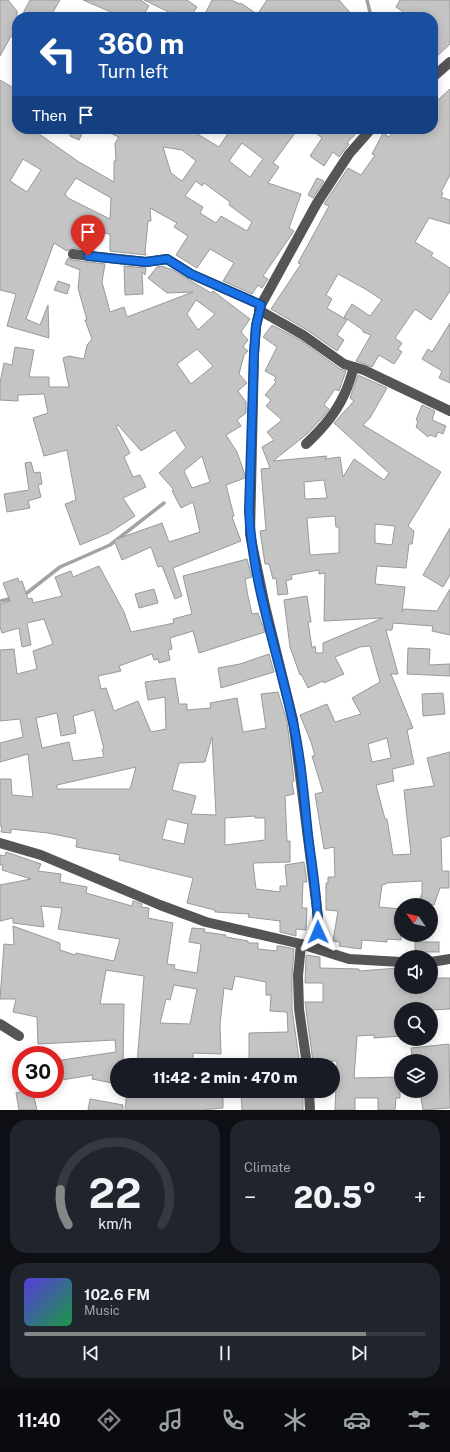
<!DOCTYPE html>
<html lang="en">
<head>
<meta charset="utf-8">
<style>
  :root { --surface:#171b24; --page:#20242c; --text:#f1f3f6; --muted:#9ea1a6; --line:#363941; --accent:#858687 }
  body { margin:0; font-family:"Public Sans",sans-serif; background:var(--page); color:var(--text); height:100vh; display:flex; flex-direction:column; font-size:15px; white-space:nowrap }
  * { box-sizing:border-box; margin:0 }
  p { font-size:13px; color:var(--muted) }
  .icon { flex:none; width:22px; height:22px; fill:none; stroke:currentColor; stroke-width:2; stroke-linecap:round; stroke-linejoin:round }
  .map { position:relative; height:1110px; overflow:hidden }
  .details { display:flex; flex-direction:column; gap:10px; padding:10px; background:#0d0f14; flex:1 }
  .details>* { flex:none }
  .banner { position:absolute; left:12px; top:12px; width:426px; height:122px; border-radius:16px; box-shadow:0 2px 10px #0003; background:#1a4fa0; color:#fff; overflow:hidden }
  .needle { width:26px; rotate:304deg }
  .buttons { position:absolute; left:394px; top:898px; display:grid; gap:8px }
  .buttons a { display:grid; place-items:center; width:44px; height:44px; border-radius:50%; background:var(--surface); box-shadow:0 2px 10px #0003; font-size:20px }
  .speed { position:absolute; left:12px; top:1046px; display:flex; gap:8px; font-size:20px; font-weight:700; text-align:center }
  .speed>* { display:grid; place-content:center; width:52px; height:52px; border-radius:50%; background:var(--surface); box-shadow:0 2px 10px #0003; line-height:1 }
  .speed .limit { border:6px solid #d22; background:#fff; color:#111 }
  .pin { position:absolute; display:grid; place-items:center; width:34px; height:34px; color:#fff; margin:-41px -17px; border-radius:50% 50% 50% 0; rotate:-45deg; box-shadow:0 0 4px #0007 }
  .pin .icon { rotate:45deg }
  .me { position:absolute; width:44px; margin:-22px; rotate:359deg; stroke-linejoin:round; filter:drop-shadow(0 0 3px #0008) }
  .turn { display:flex; align-items:center; gap:14px; height:84px; padding:0 20px; font-size:18px }
  .turn .icon { width:52px; height:52px; stroke-width:2.5 }
  .turn b { display:block; font-size:28px; line-height:34px }
  .then { display:flex; align-items:center; height:38px; padding:0 20px; background:#0003; gap:8px; font-size:15px }
  .big { font-size:30px; font-weight:800; line-height:1.1 }
  .details .widget { flex:1; display:flex; flex-direction:column; justify-content:center; gap:6px; min-width:0; padding:0 14px; border-radius:16px; background:var(--page) }
  .details .dial { align-items:center; gap:0 }
  .dial svg { height:104px; overflow:visible; fill:none; stroke:var(--line); stroke-width:7; stroke-linecap:round; text-anchor:middle }
  .dial text { fill:var(--text); stroke:none }
  .song { display:flex; align-items:center; gap:12px }
  .cover { width:48px; height:48px; border-radius:6px; background:linear-gradient(135deg,hsl(250 70% 55%),hsl(140 70% 35%)) }
  .played { height:4px; border-radius:2px; background:linear-gradient(90deg,var(--accent) 85%,var(--line) 85%) }
  .keys { display:flex; justify-content:space-around; direction:ltr }
  .heat { display:flex; justify-content:space-between; align-items:center; font-size:22px; direction:ltr }
  .details .tiles { flex:1; display:grid; gap:10px; grid-template-columns:1fr 1fr }
  .widget:last-child { grid-column:span 2 }
  .trip { position:absolute; left:110px; top:1058px; width:230px; height:40px; border-radius:20px; background:var(--surface); box-shadow:0 2px 10px #0003; font-weight:800; line-height:40px; text-align:center }
  .dock { display:flex; height:64px; justify-content:space-around; align-items:center; background:#090b0e; color:var(--muted) }
  .dock .icon { width:28px; height:28px }
  .dock .selected { color:var(--accent) }
  .dock b { font-size:18px; color:var(--text) }
  .map>svg:first-child { display:block }
</style>
</head>
<body>
<div class="map">
<svg width="450" height="1110" viewBox="0 0 450 1110">
  <rect width="100%" height="100%" fill="#fff"/>
  <g fill="none" stroke-linecap="round" stroke-linejoin="round">
    <!-- stream -->
    <g stroke="#a3a3a3" stroke-width="3.5">
      <path d="M367,0L371,16"/>
      <path d="M23,596L60,567L110,545L164,503"/>
      <path d="M0,601L13,598"/>
    </g>
  </g>
  <!-- building -->
  <g fill="#c4c4c4" stroke="#999" fill-rule="evenodd">
    <path d="M0,0H8L17,11V39L11,36L0,56Z"/>
    <path d="M30,0H60L50,17H21Z"/>
    <path d="M83,0H141L149,6L142,17H107L111,12Z"/>
    <path d="M144,0H187L197,7L190,17H171L173,14Z"/>
    <path d="M212,0H231L240,4L241,3L261,17H216L206,12Z"/>
    <path d="M267,0H339L354,17H265L259,12Z"/>
    <path d="M400,0H450V44L433,60V17H411L396,7Z"/>
    <path d="M0,80L17,90V129H32L79,162L114,182V161H116L115,143L119,137L101,129H189L219,147L231,129H298L273,163L279,167L268,183L301,194L289,228L294,231L263,276L268,279L262,288L258,285L252,294L223,281L234,263L210,249L197,268L176,255L188,236L174,227L177,223L150,208L151,221H148L145,252L146,255L110,251V234L95,232L87,249L73,248L67,251L54,243L26,319L40,325L48,305L49,338L7,326L16,294L0,290ZM242,143L263,159L250,177L229,161ZM163,147L182,150L196,161L182,181L171,173ZM23,159L41,170L27,192L10,181ZM76,178L111,198L110,219L68,198L65,194ZM196,181L202,186L204,183L230,202L229,205L252,222L247,231L221,216L216,223L200,213L203,207L185,196Z"/>
    <path d="M450,89V175L441,192L443,193L441,197L450,200V224L429,218L415,242L433,253L431,256L450,268V291L431,320L415,309L395,338L402,343L398,349L402,352L394,364L379,355L372,367L356,361L371,335L363,332V330L344,317L352,304L370,316L382,300L367,290L338,274L326,295L332,299L327,308L347,320L337,335L344,340L337,351L307,330L271,309L301,264L298,263L329,206L324,204L348,168L361,175L375,155L372,154L383,133L389,137L395,129H433V97L438,100Z"/>
    <path d="M73,129H84L79,140L70,136Z"/>
    <path d="M311,129H360L347,143L349,144L339,157L333,152L324,166L310,156L322,138Z"/>
    <path d="M317,178L324,181L313,198L308,195Z"/>
    <path d="M68,258L72,260L105,264L102,282L110,312L124,307L127,317L193,292L167,293L148,278L157,267L161,266L173,270L211,293L213,291L250,319L241,332L248,340L243,347L248,351L244,355L239,374L247,383L238,391L246,402V413L237,420L241,426L226,435L237,452L245,475V478L226,485L234,516L232,517L241,541L173,568L182,596L175,599L162,566L158,567L151,547L122,560L114,540L162,523L169,542L200,532L193,502L181,508L172,491L174,490L159,473L186,448L175,430L141,451L118,425L116,426L130,453L124,457L133,477L140,475L146,487L123,498L135,516L109,533L80,545L65,504L76,500L67,450L44,456L33,418L48,413L44,394L18,395V401L0,400V383L4,363L12,365L15,347L34,350L29,377H49V387H69L63,358L69,356L84,359L87,345L92,339L85,320H87L78,288L80,270L65,264ZM196,300L215,314L198,330L187,314ZM197,349L213,366L191,384L177,364ZM202,456L210,482L192,488L184,471Z"/>
    <path d="M124,266L146,268L145,275L142,272L143,294L125,295Z"/>
    <path d="M58,281L70,285L67,294L54,290Z"/>
    <path d="M450,323V383L439,378L442,371L422,359L428,349L432,352Z"/>
    <path d="M272,325L300,340L340,369L346,371L339,391L335,389L324,405L329,409L322,418L307,434L273,461L327,456L325,459L340,457L343,477L354,459L384,480L389,473L334,423L354,401L350,398L358,375L387,388L370,418L363,425L441,472L408,526L414,531L412,544H409L406,568L377,566L375,584L405,587L402,612L404,609L437,611L450,589V635L432,631L433,626L393,623L392,630H386L398,674H391L413,728L407,730L414,764L392,769L394,781L376,785L385,819H387L393,855L411,854L404,790L434,786L427,758L450,752V836L441,838L442,871H449V888H440L434,905H418L422,893V881L386,883V884L382,885L379,907L401,909V940L387,939V942L362,940L361,949L339,946L340,942L333,941L338,911L326,910V883H328V877H335L334,847L324,849L315,794L323,792L312,756H315L311,742L300,715L327,704L335,722L361,714L352,698L380,682L370,646L360,647L335,657L344,674L324,683L323,681L308,688L301,674L300,675L290,647L284,600L307,596L311,622H308L312,648L315,646L316,653H323V643L383,618L324,621L325,573L319,574V570L291,575L292,579L286,581L288,594L278,595L276,578L273,579L269,564H265L260,531L266,530L261,469L270,468L262,447L274,440L267,432L282,420L266,406L271,400L265,395L276,382L274,380L276,377L265,371L277,347L263,337ZM324,480L327,498L305,499L304,482ZM335,516L336,527H339V553L310,555L307,518ZM375,524L395,526L392,545L375,543ZM387,738L391,758L372,762L368,744Z"/>
    <path d="M422,405L435,411L432,420L446,426L443,434L438,432L436,437L430,435L428,437L416,427L418,421L416,420Z"/>
    <path d="M31,462L34,473L40,472L42,484L38,485L41,497L28,501L30,508L7,512L4,494L29,490L25,463Z"/>
    <path d="M450,528V575L443,587L423,575Z"/>
    <path d="M247,559L252,577L245,579L248,596L252,614L258,613L265,632L199,653L193,631L170,638L172,649L168,650L170,660L159,663L158,659L154,660L152,654L119,666L121,671L98,676L101,689L106,688L114,711L138,701L151,732L166,729L165,697L148,700L145,682L175,678L179,704H187V710L211,708L210,703L237,698L243,732L266,728L261,694L278,692L287,721L294,781L292,782L294,794L285,796L287,841H290V862L253,863L256,889L280,892V886H287L285,865L304,862L307,882H303L302,908H307L306,930L296,929V936L280,932V921L248,917L249,914L215,912V910L187,903L193,878L119,860L120,855L76,847L77,839L48,833L11,829V833L1,832L2,826H0V779H11L12,795L33,797L28,754L0,762V743L23,737L20,719L0,721V650L14,649L17,674L37,669L33,651L53,644L44,619L27,623L31,645L22,647L19,628L2,633L0,627V604L10,601L3,583L18,578L19,582L22,581L28,599L32,598L33,603L62,596L55,577L71,571L73,577L99,566L124,612L131,632L174,623L173,619L192,614L183,576ZM94,710L104,749H102L104,757L73,761L69,742L42,748L36,718L57,713L61,736L76,733L73,716ZM212,737L216,815L191,814L196,796L172,790L179,763L205,762ZM136,767L130,789H57V785ZM255,816V818H265V840L225,845V818ZM167,819L188,824L184,844L162,839Z"/>
    <path d="M154,589L158,603L139,608L135,594Z"/>
    <path d="M408,648L430,649L429,665L450,664V676L407,674Z"/>
    <path d="M269,654L274,672L221,688L218,668L240,664Z"/>
    <path d="M443,693L445,714L423,716L422,694Z"/>
    <path d="M6,852L41,864L38,871L61,874L60,882L87,887L86,893L132,906L133,901H134L142,904L141,907L149,908L148,918L173,923L167,964L175,965L174,969L197,973L201,944L189,942L192,928L205,929L204,932L226,935V937L248,941V943H258V949L277,951V946H280L294,949L292,976V1009L300,1065H249V1033L288,1032L287,1012L270,1011L271,995H266V982L235,976L232,990L224,988L220,1024L221,1054L193,1053V1065H137L144,976L106,970L100,1004H124L123,1065H117V1084L92,1079L93,1075L55,1081V1061L116,1052L115,1040L38,1044L37,1017L13,1012L16,999H0L4,944L14,945L13,926L60,943V950L75,955L76,953L114,961L120,939L58,929L62,908L41,906L44,927L13,923V918L0,921V885L31,879L2,870L3,865H0V855L5,856ZM174,985L197,989L190,1024L160,1023L166,999L170,1000Z"/>
    <rect x="415" y="942" width="24" height="10"/>
    <path d="M306,955L320,957V968L359,969V971L399,968L400,987H431V978H450V1009L431,1010L428,1009V1007L401,1008V1036L374,1038V1035L357,1036L354,1078L400,1077V1098H396L395,1110H378V1098H355V1110H335L337,1061L313,1062L305,1002H323V983H305Z"/>
    <path d="M449,1044L450,1108L423,1110L420,1091H431V1061H413L411,1048Z"/>
    <path d="M32,1089L37,1110H19L16,1093Z"/>
    <path d="M127,1091H158V1093L223,1091V1108L202,1110H125Z"/>
    <path d="M241,1091H303V1110H242Z"/>
    <path d="M90,1099L123,1105V1110H88Z"/>
  </g>
  <g fill="none" stroke-linecap="round" stroke-linejoin="round">
    <!-- minor -->
    <g stroke="#555" stroke-width="10">
      <path d="M433,77L450,62"/>
      <path d="M73,254L146,262L167,259L191,274L261,305"/>
      <path d="M259,310L303,335L344,364L364,370L450,411"/>
      <path d="M306,444C320,431 335,414 343,397C348,388 351,377 354,367"/>
      <path d="M0,843L41,855L160,905L206,922L301,944L349,959L401,962"/>
      <path d="M301,944L298,976L299,1009L307,1065"/>
      <path d="M314,948L318,917L293,720L265,606L250,534L254,354L256,326L261,305L317,203L349,154L371,129"/>
      <path d="M431,962L450,959"/>
      <path d="M0,1024L19,1036"/>
      <path d="M309,1091L310,1110"/>
    </g>
  </g>
  <g fill="none" stroke-linecap="round" stroke-linejoin="round">
    <!-- route casing -->
    <g stroke="#114b97" stroke-width="10">
      <path id="route" d="M88,256L146,262L167,259L191,274L261,305L256,326L254,354L249,511C252,581 277,650 292,718C301,756 304,797 308,835C312,867 318,900 318,932"/>
    </g>
    <!-- route -->
    <use href="#route" stroke="#1a73e8" stroke-width="7"/>
  </g>
</svg>
<div class="buttons">
<a><svg class="needle" viewBox="-14 -14 28 28"><path d="M0-13l5 13h-10z" fill="#e53935"/><path d="M0 13l5-13h-10z" fill="#9ea1a6"/></svg></a>
<a><svg class="icon" aria-label="sound" viewBox="0 0 24 24"><path d="M4 9h4l5-4v14l-5-4H4zM17 9q2 3 0 6"/></svg></a>
<a><svg class="icon" aria-label="search" viewBox="0 0 24 24"><circle cx="10" cy="10" r="6"/><path d="M15 15l6 6"/></svg></a>
<a><svg class="icon" aria-label="layers" viewBox="0 0 24 24"><path d="M12 4l9 5-9 5-9-5zM3 14l9 5 9-5"/></svg></a>
</div>
<div class="speed"><div class="limit">30</div></div>
<div class="pin" style="left:88px;top:256px;background:#d93025"><svg class="icon" aria-label="arrive" viewBox="0 0 24 24"><path d="M6 21V4h12l-3 4 3 4H6"/></svg></div>
<svg class="me" style="left:318px;top:932px" viewBox="-20 -20 40 40"><path d="M0-17L14 15 0 8-14 15z" fill="#1a73e8" stroke="#fff" stroke-width="4"/></svg>
<div class="trip">11:42 · 2 min · 470 m</div>
<div class="banner">
<div class="turn"><svg class="icon" aria-label="left" viewBox="0 0 24 24"><path d="M17 20v-9H6M10 6l-5 5 5 5"/></svg><div><b>360 m</b>Turn left</div></div>
<div class="then">Then<svg class="icon" aria-label="arrive" viewBox="0 0 24 24"><path d="M6 21V4h12l-3 4 3 4H6"/></svg></div>
</div>
</div>
<section class="details">
<div class="tiles">
<div class="widget dial"><svg viewBox="0 0 100 80">
<path d="M14 69A42 42 0 1 1 86 69"/>
<path d="M14 69A42 42 0 0 1 8 42" stroke="#858687"/>
<text x="50" y="56" font-size="32" font-weight="700">22</text>
<text x="50" y="72" font-size="11">km/h</text>
</svg></div>
<div class="widget"><p>Climate</p>
<div class="heat"><a>−</a><b class="big">20.5°</b><a>+</a></div>
</div>
<div class="widget">
<div class="song"><i class="cover"></i><div><b>102.6 FM</b><p>Music</p></div></div>
<div class="played"></div>
<div class="keys"><svg class="icon" aria-label="previous" viewBox="0 0 24 24"><path d="M18 5L8 12l10 7zM5 5v14"/></svg><svg class="icon" aria-label="pause" viewBox="0 0 24 24"><path d="M8 5v14M16 5v14"/></svg><svg class="icon" aria-label="next" viewBox="0 0 24 24"><path d="M6 5l10 7-10 7zM19 5v14"/></svg></div>
</div>
</div>
</section>
<nav class="dock">
<b>11:40</b>
<svg class="icon selected" aria-label="directions" viewBox="0 0 24 24"><path d="M12 3l9 9-9 9-9-9zM9 14v-3h6M13 9l2 2-2 2"/></svg>
<svg class="icon" aria-label="music" viewBox="0 0 24 24"><path d="M9 18V5l10-2v13"/><circle cx="6" cy="18" r="3"/><circle cx="16" cy="16" r="3"/></svg>
<svg class="icon" aria-label="phone" viewBox="0 0 24 24"><path d="M5 4h4l2 5-3 2q2 4 5 5l2-3 5 2v4C11 20 4 13 5 4z"/></svg>
<svg class="icon" aria-label="climate" viewBox="0 0 24 24"><path d="M12 3v18M4 7l16 10M4 17L20 7"/></svg>
<svg class="icon" aria-label="car" viewBox="0 0 24 24"><path d="M5 17H2v-5l4-1 3-4h7l3 4 3 1v5h-3M9 17h6M6 11h13"/><circle cx="7" cy="17" r="2"/><circle cx="17" cy="17" r="2"/></svg>
<svg class="icon" aria-label="filters" viewBox="0 0 24 24"><path d="M4 7h16M4 17h16"/><circle cx="9" cy="7" r="2"/><circle cx="15" cy="17" r="2"/></svg>
</nav>
</body>
</html>
